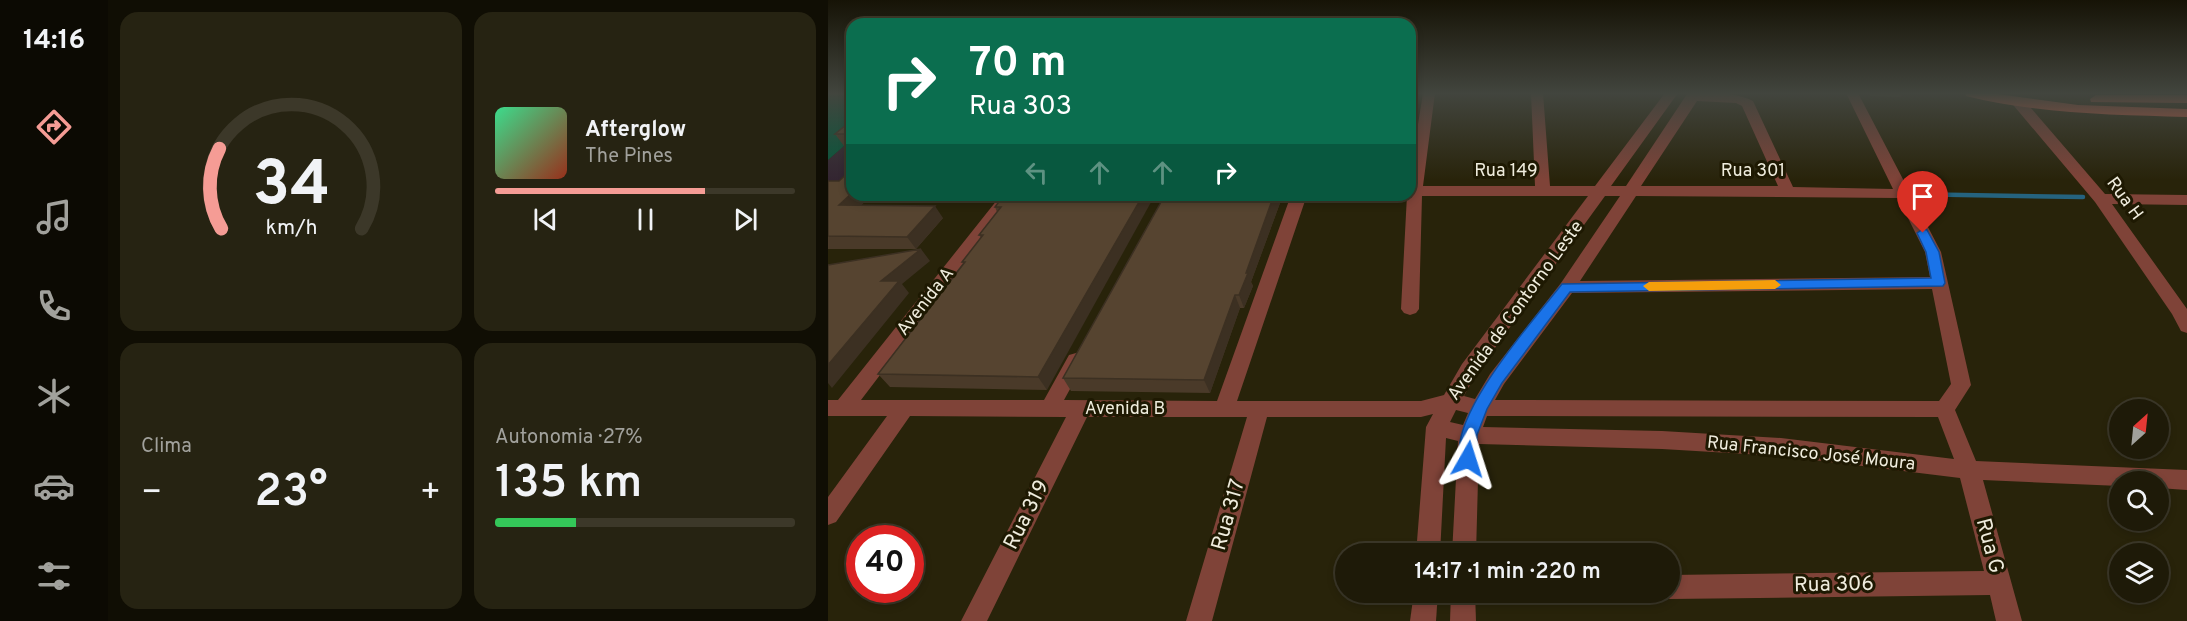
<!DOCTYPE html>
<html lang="pt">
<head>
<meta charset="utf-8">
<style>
  :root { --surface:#1e1a08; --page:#262312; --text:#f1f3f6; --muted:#a1a19c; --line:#3c3829; --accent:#f59c95 }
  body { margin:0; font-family:Overpass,sans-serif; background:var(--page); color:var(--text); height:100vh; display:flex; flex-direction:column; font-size:22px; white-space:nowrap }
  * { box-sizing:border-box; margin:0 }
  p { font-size:20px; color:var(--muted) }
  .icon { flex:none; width:33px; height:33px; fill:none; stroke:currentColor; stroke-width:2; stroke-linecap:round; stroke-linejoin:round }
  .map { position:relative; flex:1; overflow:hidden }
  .panel { display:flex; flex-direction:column; gap:12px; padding:12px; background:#100e04; width:720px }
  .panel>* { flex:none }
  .hud { position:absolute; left:18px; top:18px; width:570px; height:183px; border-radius:18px; box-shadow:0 3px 9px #0003,0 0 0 2px var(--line); background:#0b6e4f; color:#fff; overflow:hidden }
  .needle { width:39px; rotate:27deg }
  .tools { position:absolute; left:1281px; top:399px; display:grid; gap:12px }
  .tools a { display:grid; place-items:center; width:60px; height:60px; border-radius:50%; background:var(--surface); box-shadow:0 3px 9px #0003,0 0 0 2px var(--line); font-size:30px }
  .speed { position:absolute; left:18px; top:525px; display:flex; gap:12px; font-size:30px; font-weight:700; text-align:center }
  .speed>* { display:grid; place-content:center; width:78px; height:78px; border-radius:50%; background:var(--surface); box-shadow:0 3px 9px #0003,0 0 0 2px var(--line); line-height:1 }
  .speed .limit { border:9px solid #d22; background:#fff; color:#111 }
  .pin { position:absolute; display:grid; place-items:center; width:51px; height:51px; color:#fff; margin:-62px -26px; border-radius:50% 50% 50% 0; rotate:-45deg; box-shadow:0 0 6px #0007 }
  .pin .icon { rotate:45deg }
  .me { position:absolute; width:66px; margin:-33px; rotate:6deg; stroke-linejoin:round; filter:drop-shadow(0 0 4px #0008) }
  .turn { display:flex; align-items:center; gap:21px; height:126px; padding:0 24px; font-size:27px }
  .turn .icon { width:78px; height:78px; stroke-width:2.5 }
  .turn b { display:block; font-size:42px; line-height:51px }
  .lanes { display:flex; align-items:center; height:57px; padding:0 24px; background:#0003; justify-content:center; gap:30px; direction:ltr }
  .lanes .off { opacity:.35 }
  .big { font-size:45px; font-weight:600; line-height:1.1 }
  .panel .tile { flex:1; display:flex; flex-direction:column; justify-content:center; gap:9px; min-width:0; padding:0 21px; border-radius:18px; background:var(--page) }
  .panel .dial { align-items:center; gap:0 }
  .dial svg { height:156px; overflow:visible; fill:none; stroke:var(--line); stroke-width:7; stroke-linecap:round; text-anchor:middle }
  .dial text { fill:var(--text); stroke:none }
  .song { display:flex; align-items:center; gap:18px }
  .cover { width:72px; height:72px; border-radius:9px; background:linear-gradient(135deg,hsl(150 70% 55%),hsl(10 70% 35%)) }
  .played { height:6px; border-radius:3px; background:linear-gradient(90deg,var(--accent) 70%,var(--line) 70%) }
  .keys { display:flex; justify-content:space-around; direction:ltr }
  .heat { display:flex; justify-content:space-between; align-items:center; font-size:33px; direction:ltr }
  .charge { height:9px; border-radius:4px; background:linear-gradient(90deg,#34c759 27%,var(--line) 0) }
  .panel .tiles { flex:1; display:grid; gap:12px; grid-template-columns:repeat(2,1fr) }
  .trip { position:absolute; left:507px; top:543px; width:345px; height:60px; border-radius:30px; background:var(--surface); box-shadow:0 3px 9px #0003,0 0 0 2px var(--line); font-weight:600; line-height:60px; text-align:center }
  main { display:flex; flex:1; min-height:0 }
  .tab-bar { display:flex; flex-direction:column; width:108px; justify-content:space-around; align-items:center; background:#0c0a03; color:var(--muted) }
  .tab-bar .icon { width:42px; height:42px }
  .tab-bar .active { color:var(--accent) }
  .tab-bar b { font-size:27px; color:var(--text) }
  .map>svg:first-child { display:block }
</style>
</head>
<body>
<main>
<nav class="tab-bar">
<b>14:16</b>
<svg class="icon active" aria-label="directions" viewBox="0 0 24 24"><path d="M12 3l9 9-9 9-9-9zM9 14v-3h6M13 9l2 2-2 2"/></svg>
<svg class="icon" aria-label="music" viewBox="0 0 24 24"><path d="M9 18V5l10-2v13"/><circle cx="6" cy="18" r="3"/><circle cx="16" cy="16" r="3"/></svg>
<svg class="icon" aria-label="phone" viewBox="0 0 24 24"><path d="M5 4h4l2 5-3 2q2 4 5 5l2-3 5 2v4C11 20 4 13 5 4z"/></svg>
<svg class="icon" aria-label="climate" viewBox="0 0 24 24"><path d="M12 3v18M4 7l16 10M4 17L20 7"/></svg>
<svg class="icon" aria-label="car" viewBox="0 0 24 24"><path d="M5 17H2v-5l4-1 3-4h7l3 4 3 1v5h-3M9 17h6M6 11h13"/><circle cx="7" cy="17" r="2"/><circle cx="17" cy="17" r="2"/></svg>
<svg class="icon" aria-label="filters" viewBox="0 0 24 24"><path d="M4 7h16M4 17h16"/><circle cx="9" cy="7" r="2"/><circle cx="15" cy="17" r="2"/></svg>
</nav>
<section class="panel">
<div class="tiles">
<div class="tile dial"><svg viewBox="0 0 100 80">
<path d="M14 69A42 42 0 1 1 86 69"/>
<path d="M14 69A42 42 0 0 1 13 28" stroke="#f59c95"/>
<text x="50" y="56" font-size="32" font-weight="700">34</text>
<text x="50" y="72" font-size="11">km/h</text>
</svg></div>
<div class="tile">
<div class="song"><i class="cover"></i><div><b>Afterglow</b><p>The Pines</p></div></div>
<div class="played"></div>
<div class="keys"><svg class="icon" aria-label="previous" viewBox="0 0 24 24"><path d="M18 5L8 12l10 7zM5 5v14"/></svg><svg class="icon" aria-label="pause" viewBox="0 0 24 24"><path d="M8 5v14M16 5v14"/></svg><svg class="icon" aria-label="next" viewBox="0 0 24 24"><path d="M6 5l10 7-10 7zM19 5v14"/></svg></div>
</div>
<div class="tile"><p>Clima</p>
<div class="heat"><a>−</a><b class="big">23°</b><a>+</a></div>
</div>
<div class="tile"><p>Autonomia · 27%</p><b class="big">135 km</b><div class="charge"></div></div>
</div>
</section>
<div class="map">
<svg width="1359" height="621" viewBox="0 0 1359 621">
  <rect width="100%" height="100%" fill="#28230a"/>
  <!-- education -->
  <path fill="#332531" d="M24,139V189L0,188V160Z"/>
  <!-- green -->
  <path fill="#02583c" d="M0,93H24V139L0,160Z"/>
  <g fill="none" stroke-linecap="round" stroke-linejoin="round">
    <!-- stream -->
    <path stroke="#25637f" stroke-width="4.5" d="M1077,194L1255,197"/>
    <!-- minor -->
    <g fill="#7f4338" fill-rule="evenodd">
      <path d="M595,93H607L595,186H707L703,93H715L722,186H767L837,93H850L783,186H798L859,94C875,90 910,93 925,101L965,187L1065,189L1018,93H1030L1113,252L1143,385L1127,410L1148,461L1359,470V490L1330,488V482H1292V486L1155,480L1194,621H1168L1162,595L842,599L833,595L832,592H842V575L1156,571L1132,478L953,456L834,449L651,444L648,554H624L630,441L618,438L612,554H588L598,427L605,414L593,417H439L384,621H358L419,417H259L159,621H133L238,417L82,416L8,522L0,525V497L59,416H0V400H10L173,195H189L33,400H216L241,355L248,353L255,355L258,360L236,400L389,401L463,195H479L409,401H593L616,395L634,364L760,196H594L591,309L588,313L582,315L576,313L573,309L579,195H582V174ZM869,101L908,103L914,106L950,186H813ZM777,196H792L733,283L662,374L647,399L636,396L648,374ZM808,196L1070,198L1097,252L1102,277L752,281ZM1104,289L1123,384L1111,401L667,400L676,384L744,293ZM628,410L640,413L635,425L622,422ZM659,416L1110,417L1126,459L953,438L834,431L655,427Z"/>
      <path d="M1191,99L1196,100L1277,194L1359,195V205L1284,204L1359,309V333L1353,331L1344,314L1267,202L1186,106L1184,103Z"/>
      <path d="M586,592H610L608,621H582Z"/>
      <path d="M623,592H647L648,621H622Z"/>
    </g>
    <!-- major -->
    <g fill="#d95e48" fill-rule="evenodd">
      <path d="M1137,93H1162L1250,105L1359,109V117C1285,115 1211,114 1138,96Z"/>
      <path d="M1268,95H1359V103L1263,102L1262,99Z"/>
    </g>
  </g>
  <!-- wall -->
  <g fill="#4a3a29">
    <path d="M1041,93H1075L1073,97L1042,96Z"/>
    <path d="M24,120V146H16L7,134Z"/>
    <path d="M0,181L24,195H44L33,205L115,218L88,249H0Z"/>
    <path d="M176,195L219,390L62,387L50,374L135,263L134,262L153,238L151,235L169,212L167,207Z"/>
    <path d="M337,195H455L423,282L425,286L416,308H412L382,393L243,391L235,378Z"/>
  </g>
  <!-- shaded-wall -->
  <g fill="#3c3022">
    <path d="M24,193V195H44L21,217L11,205Z"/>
    <path d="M315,195H327L219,390L210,377Z"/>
    <path d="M446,195H455L423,282L425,286L416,308L411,295L418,273Z"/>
    <path d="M107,206L115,218L88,249L79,237Z"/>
    <path d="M93,249L102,261L74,284L81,293L4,388L0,383V365L53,281Z"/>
    <path d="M407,295L412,308L382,393L376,380Z"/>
  </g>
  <!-- building -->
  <g fill="#564430" stroke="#3c3022" stroke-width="1.5">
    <path d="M24,120V134H7Z"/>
    <path d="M24,169V193L11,205L107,206L79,237L0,236V181H11Z"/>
    <path d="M176,195H315L210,377L50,374L137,262H134L155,235H151L173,207H167Z"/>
    <path d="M337,195H446L418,273H420L411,295H407L376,380L235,378Z"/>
    <path d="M93,249L53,281H71L0,365V265Z"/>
  </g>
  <!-- sky -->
  <linearGradient id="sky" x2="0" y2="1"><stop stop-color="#161306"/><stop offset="0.52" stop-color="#42453e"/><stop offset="1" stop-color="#42453e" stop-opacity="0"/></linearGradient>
  <rect width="1359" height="180" fill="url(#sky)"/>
  <!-- route -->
  <path fill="#1a73e8" stroke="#114b97" stroke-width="1.5" d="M1095,229L1099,230L1111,252L1117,283L1115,286L742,292L674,383L659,409L649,435L648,459L646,464L640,466L634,464C614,422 708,317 734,284L1103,278L1098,252L1089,233Z"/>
  <!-- slow -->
  <path fill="#f59e0b" d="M947,280L953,285L947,289L821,291L815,286L821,282Z"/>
  <g text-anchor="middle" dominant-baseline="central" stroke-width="6" stroke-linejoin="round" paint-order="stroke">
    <!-- street labels -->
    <g font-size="18" fill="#efecdd" stroke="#1e1902">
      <text x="678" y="171">Rua 149</text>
      <text x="925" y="171">Rua 301</text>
      <text transform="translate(1296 199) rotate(54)">Rua H</text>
      <text transform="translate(98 302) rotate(-52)">Avenida A</text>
      <text transform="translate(688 311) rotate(-54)">Avenida de Contorno Leste</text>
      <text x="297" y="409">Avenida B</text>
      <text transform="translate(983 454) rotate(6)">Rua Francisco José Moura</text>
    </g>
    <!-- near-street labels -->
    <g font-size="21" fill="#efecdd" stroke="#1e1902">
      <text transform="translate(199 515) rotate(-63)">Rua 319</text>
      <text transform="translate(401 515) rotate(-74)">Rua 317</text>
      <text transform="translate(1161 546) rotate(75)">Rua G</text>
      <text transform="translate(1006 585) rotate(-1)">Rua 306</text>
    </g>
  </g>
</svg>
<div class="tools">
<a><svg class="needle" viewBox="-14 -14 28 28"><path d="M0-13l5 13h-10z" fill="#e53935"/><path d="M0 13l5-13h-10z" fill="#a1a19c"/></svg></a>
<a><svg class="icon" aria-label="search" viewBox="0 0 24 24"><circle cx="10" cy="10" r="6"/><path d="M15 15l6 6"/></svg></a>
<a><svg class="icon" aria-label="layers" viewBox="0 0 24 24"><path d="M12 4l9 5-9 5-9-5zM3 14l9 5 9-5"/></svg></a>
</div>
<div class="speed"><div class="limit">40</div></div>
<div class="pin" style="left:1095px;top:233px;background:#d93025"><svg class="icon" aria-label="arrive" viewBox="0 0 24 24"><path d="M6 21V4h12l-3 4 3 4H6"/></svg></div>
<svg class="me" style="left:640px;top:459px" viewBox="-20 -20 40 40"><path d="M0-17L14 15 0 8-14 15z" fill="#1a73e8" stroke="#fff" stroke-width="4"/></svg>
<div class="trip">14:17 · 1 min · 220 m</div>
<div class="hud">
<div class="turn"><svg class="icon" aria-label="right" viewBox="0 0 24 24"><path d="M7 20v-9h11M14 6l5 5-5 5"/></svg><div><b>70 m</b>Rua 303</div></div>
<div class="lanes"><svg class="icon off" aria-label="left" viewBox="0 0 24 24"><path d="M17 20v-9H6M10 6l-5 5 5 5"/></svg><svg class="icon off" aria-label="ahead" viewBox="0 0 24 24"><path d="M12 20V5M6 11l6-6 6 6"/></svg><svg class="icon off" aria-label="ahead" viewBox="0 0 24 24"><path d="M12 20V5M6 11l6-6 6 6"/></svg><svg class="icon" aria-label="right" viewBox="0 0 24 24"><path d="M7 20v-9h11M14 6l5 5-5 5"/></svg></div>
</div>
</div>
</main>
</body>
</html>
